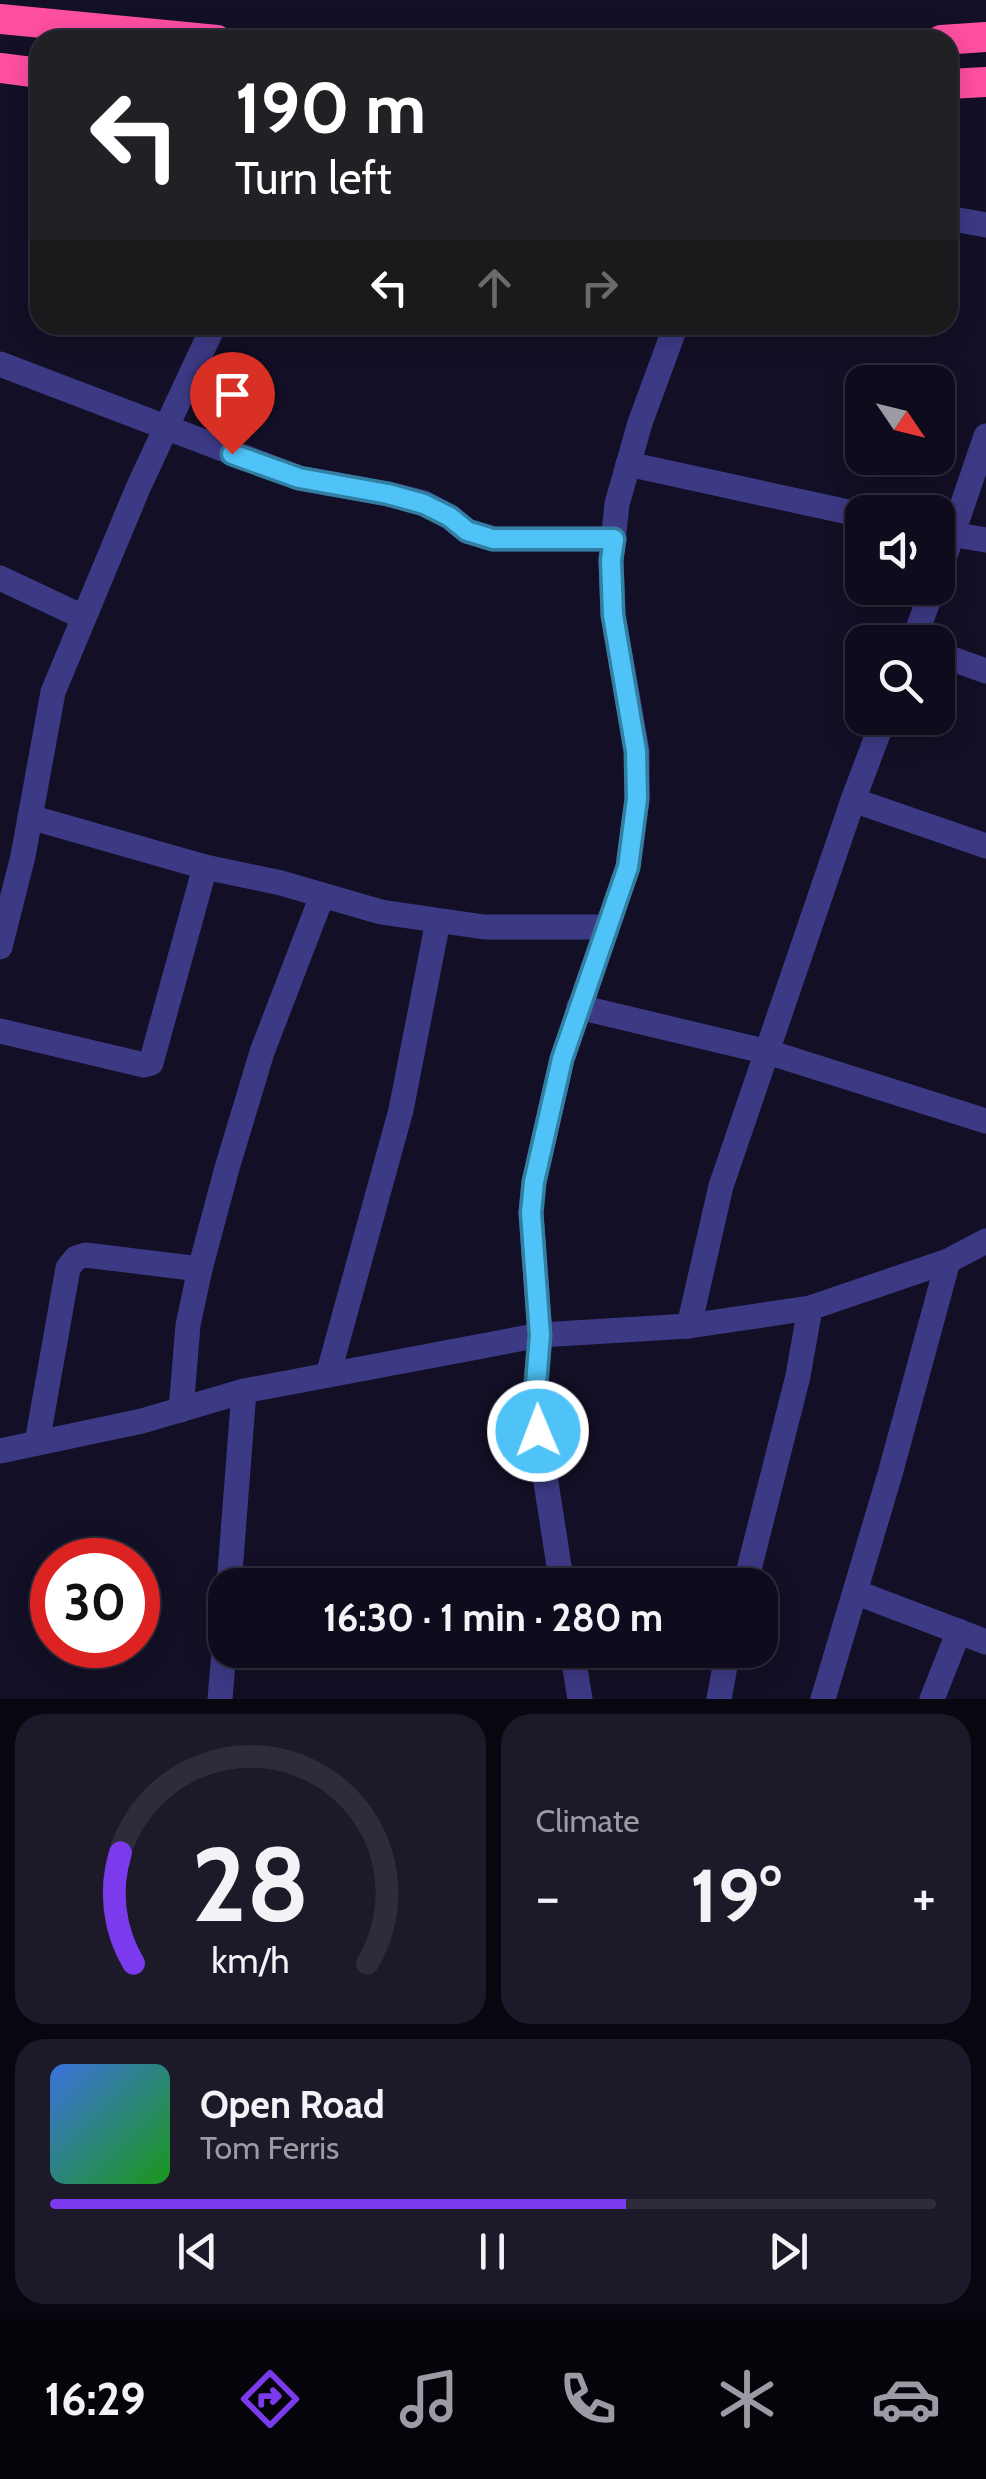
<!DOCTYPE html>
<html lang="en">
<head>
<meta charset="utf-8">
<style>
  :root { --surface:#0e0b1c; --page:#1c1929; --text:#f1f3f6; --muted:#9b9ba3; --line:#2e2b3b; --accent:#7c3aed }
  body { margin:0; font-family:Cabin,sans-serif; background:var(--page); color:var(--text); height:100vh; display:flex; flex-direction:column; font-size:38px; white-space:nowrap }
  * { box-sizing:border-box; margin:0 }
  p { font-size:32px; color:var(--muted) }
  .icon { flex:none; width:55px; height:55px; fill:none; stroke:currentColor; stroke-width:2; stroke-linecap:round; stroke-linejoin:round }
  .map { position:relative; height:1699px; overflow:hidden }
  .details { display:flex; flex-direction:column; gap:15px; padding:15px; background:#08060f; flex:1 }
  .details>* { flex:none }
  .top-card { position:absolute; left:30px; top:30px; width:928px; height:305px; border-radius:30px; box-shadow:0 5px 25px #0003,0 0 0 2px var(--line); background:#202124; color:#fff; overflow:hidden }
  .needle { width:65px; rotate:125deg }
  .fabs { position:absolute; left:845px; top:365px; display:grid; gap:20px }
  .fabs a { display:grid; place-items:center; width:110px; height:110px; border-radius:20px; background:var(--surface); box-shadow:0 5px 25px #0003,0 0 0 2px var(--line); font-size:50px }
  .speed { position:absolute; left:30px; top:1538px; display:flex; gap:20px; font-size:50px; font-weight:700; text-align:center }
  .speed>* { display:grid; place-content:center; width:130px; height:130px; border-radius:50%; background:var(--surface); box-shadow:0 5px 25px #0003,0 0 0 2px var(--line); line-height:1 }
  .speed .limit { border:15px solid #d22; background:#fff; color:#111 }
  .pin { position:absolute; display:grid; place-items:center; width:85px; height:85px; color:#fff; margin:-102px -42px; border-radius:50% 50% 50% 0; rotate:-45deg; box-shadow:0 0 10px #0007 }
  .pin .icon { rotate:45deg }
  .me { position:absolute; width:110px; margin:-55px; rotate:359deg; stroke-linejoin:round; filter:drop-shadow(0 0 8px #0008) }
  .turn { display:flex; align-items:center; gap:35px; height:210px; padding:0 40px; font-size:45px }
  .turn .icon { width:130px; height:130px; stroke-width:2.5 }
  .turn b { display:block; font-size:70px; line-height:85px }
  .lanes { display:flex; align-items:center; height:95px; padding:0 40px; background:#0003; justify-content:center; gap:50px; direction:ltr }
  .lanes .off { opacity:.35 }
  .big { font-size:75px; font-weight:700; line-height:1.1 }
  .details .tile { flex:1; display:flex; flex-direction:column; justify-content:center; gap:15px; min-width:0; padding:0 35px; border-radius:30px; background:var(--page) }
  .details .dial { align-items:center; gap:0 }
  .dial svg { height:260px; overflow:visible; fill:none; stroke:var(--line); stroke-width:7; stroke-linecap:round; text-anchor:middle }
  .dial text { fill:var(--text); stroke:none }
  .song { display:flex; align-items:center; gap:30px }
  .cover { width:120px; height:120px; border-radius:15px; background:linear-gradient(135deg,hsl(220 70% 55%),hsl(120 70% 35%)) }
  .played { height:10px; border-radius:5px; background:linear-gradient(90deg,var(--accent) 65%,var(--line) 65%) }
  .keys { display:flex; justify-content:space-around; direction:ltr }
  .heat { display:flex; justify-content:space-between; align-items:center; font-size:55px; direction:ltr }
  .details .tiles { flex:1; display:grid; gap:15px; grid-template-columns:1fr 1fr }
  .tile:last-child { grid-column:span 2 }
  .trip { position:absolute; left:208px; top:1568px; width:570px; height:100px; border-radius:30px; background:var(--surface); box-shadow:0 5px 25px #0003,0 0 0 2px var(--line); font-weight:700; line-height:100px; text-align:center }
  .menu { display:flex; height:160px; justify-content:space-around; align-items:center; background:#06040b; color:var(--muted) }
  .menu .icon { width:70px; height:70px }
  .menu .on { color:var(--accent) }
  .menu b { font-size:45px; color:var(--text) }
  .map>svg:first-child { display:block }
</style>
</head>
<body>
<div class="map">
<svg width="986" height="1699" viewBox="0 0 986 1699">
  <rect width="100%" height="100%" fill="#130f26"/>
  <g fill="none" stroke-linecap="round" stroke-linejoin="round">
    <!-- street -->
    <g stroke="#3d3a85" stroke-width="25">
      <path d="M948,218L986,225"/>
      <path d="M0,364L299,478L388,494L424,503L450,517L467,531L493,539H614"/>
      <path d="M628,464L862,515"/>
      <path d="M938,532L986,540"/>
      <path d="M938,576L986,436"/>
      <path d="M0,578L83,617"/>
      <path d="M913,642L933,588"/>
      <path d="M938,654L986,671"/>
      <path d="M853,800L986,846"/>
      <path d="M30,817L205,867L281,883L381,912L484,927H606"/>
      <path d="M0,947L23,856L53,692L138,488L214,325"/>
      <path d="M579,1007L768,1052L986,1121"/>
      <path d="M0,1031L144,1065L151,1063L205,867"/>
      <path d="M689,1326L721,1186L853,800L884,718"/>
      <path d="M328,1375L401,1110L438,921"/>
      <path d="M181,1410L188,1325L200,1269L227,1168L262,1052L322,896"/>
      <path d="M37,1443L68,1268L76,1258L85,1255L200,1269"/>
      <path d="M0,1451L142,1421L244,1391L540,1335L689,1326L810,1308L948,1261L986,1241"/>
      <path d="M229,1585L244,1391"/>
      <path d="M562,1585L538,1431L536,1384L540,1335L531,1213L534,1182L562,1059L628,867L637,799V751L613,615L611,560L617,504L640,423L676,325"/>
      <path d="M745,1585L798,1376L810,1308"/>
      <path d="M855,1592L986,1642"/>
      <path d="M572,1650L580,1699"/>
      <path d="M220,1699L225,1640"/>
      <path d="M719,1699L728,1650"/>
      <path d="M823,1699L890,1474L948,1261"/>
      <path d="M932,1699L959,1631"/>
    </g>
    <!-- highway -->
    <g stroke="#ff4fa3" stroke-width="30">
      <path d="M0,19L217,40"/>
      <path d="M941,40L986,37"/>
      <path d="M0,68L40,73"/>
      <path d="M948,84L986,82"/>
    </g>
  </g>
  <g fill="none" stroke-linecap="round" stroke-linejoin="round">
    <!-- route casing -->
    <g stroke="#337fa1" stroke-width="25">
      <path id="route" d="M232,454L299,478L388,494L424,504L450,517L467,531L493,539H614L611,560L613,615L636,751L637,799L628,867L562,1059L534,1182L531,1213L540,1335L536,1384L538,1431"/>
    </g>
    <!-- route -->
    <use href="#route" stroke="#4fc3f7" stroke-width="18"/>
  </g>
</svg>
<div class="fabs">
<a><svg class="needle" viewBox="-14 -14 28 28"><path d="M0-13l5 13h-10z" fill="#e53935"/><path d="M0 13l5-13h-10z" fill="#9b9ba3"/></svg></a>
<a><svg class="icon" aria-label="sound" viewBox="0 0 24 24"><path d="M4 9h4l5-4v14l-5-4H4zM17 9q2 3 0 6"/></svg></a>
<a><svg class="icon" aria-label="search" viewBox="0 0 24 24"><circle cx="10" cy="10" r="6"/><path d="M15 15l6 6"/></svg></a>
</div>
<div class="speed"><div class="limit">30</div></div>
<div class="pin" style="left:232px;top:454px;background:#d93025"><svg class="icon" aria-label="arrive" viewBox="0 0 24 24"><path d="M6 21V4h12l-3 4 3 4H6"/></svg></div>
<svg class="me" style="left:538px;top:1431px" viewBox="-20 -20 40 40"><circle r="17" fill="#4fc3f7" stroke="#fff" stroke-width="3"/><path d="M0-11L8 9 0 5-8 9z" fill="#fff"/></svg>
<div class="trip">16:30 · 1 min · 280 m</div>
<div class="top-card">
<div class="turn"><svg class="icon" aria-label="left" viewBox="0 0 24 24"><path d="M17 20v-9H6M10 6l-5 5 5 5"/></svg><div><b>190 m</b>Turn left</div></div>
<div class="lanes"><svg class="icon" aria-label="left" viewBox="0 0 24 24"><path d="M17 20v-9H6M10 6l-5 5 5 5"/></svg><svg class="icon off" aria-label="ahead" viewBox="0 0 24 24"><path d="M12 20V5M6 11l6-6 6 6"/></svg><svg class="icon off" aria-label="right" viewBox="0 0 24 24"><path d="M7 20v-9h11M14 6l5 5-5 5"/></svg></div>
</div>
</div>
<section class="details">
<div class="tiles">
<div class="tile dial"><svg viewBox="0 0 100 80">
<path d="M14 69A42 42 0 1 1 86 69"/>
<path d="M14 69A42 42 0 0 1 10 35" stroke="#7c3aed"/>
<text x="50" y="56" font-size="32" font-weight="700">28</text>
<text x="50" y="72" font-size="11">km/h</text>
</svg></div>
<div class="tile"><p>Climate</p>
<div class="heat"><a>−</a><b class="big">19°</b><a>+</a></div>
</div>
<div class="tile">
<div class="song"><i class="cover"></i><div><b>Open Road</b><p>Tom Ferris</p></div></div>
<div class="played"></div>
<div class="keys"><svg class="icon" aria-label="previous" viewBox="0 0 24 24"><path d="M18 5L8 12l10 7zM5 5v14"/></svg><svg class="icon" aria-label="pause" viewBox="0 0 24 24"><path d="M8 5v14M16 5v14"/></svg><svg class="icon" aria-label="next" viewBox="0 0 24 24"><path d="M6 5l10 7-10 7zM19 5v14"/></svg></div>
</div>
</div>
</section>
<nav class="menu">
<b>16:29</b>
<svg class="icon on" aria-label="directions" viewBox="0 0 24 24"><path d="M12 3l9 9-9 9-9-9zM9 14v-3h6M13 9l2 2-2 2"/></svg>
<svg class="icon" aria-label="music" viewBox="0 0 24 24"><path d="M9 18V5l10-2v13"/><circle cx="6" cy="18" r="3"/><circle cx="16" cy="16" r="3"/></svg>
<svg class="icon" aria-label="phone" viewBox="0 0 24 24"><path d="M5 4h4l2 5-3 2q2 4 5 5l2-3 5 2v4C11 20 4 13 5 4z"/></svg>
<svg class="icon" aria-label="climate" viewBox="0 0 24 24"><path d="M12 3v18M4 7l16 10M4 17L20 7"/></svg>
<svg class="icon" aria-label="car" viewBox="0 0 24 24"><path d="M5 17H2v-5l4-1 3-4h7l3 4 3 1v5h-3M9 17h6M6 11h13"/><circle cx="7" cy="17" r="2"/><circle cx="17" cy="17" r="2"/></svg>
</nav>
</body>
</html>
